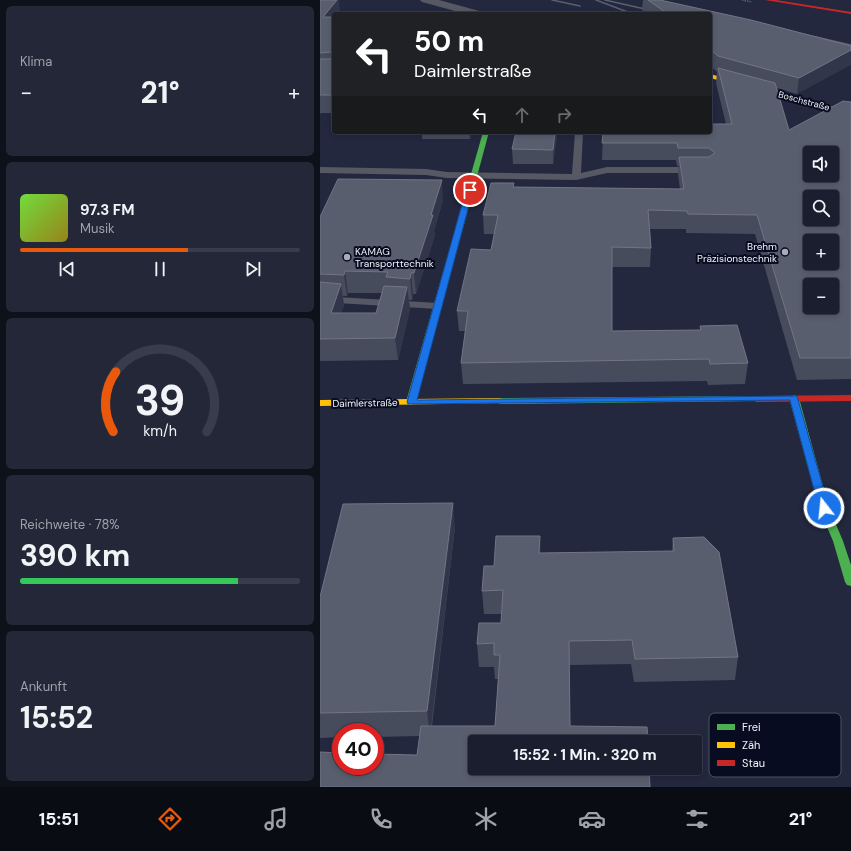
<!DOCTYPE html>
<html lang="de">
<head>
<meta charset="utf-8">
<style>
  :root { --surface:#1a1e2f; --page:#232737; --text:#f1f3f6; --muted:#9fa2aa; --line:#383c4b; --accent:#ea580c }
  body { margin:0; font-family:"DM Sans",sans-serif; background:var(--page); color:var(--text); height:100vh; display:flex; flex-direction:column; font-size:15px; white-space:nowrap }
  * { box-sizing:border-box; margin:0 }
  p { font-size:13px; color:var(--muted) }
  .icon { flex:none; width:22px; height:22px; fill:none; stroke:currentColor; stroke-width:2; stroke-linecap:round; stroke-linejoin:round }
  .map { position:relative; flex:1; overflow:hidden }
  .panel { display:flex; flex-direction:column; gap:6px; padding:6px; background:#0e101a; width:320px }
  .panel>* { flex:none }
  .hud { position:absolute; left:12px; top:12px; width:380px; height:122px; border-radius:4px; box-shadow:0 2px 6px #0003,0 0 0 1px var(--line); background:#202124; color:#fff; overflow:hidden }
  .tools { position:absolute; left:483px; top:146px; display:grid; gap:8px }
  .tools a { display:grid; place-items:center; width:36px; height:36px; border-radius:4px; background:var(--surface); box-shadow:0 2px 6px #0003,0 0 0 1px var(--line); font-size:20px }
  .speed { position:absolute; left:12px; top:723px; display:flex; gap:8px; font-size:20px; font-weight:700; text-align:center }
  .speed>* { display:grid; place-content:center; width:52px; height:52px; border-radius:50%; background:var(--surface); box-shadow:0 2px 6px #0003,0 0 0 1px var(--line); line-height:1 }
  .speed .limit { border:6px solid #d22; background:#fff; color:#111 }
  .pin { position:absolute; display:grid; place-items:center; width:34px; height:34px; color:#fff; margin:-17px; border:2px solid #fff; border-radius:50%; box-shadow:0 1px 4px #0007 }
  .me { position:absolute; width:44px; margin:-22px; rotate:344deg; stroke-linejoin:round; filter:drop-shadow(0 0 3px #0008) }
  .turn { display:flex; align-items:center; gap:14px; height:84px; padding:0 16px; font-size:18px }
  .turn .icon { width:52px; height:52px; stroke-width:2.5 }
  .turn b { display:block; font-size:28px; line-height:34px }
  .lanes { display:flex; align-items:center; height:38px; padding:0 16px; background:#0003; justify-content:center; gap:20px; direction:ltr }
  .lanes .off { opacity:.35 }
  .big { font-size:30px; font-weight:700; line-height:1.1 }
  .panel .card { flex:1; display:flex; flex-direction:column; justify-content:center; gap:6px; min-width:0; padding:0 14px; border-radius:6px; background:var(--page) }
  .panel .dial { align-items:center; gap:0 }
  .dial svg { height:104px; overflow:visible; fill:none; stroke:var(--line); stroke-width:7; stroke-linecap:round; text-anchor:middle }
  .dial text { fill:var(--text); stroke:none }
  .song { display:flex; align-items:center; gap:12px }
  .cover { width:48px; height:48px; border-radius:6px; background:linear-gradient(135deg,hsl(100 70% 55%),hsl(50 70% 35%)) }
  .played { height:4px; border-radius:2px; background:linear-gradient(90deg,var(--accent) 60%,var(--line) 60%) }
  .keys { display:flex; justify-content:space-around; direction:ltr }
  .heat { display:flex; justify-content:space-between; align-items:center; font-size:22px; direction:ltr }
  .charge { height:6px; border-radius:3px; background:linear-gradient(90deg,#34c759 78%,var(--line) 0) }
  .trip { position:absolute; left:148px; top:735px; width:234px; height:40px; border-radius:4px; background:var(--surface); box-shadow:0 2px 6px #0003,0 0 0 1px var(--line); font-weight:700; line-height:40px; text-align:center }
  .tab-bar { display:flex; height:64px; justify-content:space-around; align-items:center; background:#0a0c13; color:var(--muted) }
  .tab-bar .icon { width:28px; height:28px }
  .tab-bar .active { color:var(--accent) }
  .tab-bar b { font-size:18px; color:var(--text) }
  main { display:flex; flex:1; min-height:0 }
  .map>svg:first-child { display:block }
</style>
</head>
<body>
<main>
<section class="panel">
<div class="card"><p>Klima</p>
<div class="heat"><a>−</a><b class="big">21°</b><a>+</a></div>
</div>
<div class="card">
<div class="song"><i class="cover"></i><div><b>97.3 FM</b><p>Musik</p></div></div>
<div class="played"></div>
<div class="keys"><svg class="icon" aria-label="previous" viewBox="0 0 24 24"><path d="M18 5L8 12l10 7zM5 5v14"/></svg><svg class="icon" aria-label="pause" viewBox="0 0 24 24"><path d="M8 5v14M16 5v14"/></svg><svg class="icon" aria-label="next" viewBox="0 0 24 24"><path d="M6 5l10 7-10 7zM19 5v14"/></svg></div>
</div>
<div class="card dial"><svg viewBox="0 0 100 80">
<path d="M14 69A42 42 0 1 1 86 69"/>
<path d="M14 69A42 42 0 0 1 16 23" stroke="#ea580c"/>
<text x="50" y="56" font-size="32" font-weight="700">39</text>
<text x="50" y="72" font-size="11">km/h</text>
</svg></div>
<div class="card"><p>Reichweite · 78%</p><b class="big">390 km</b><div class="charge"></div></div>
<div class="card"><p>Ankunft</p><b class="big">15:52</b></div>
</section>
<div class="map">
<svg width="531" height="787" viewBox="0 0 531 787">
  <rect width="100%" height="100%" fill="#23283f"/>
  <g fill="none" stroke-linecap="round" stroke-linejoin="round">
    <!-- path -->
    <path stroke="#5c5f6c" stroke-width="1.5" stroke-dasharray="1.5 1" stroke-linecap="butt" d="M422,0L432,2"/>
    <!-- lane -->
    <g fill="#565964" fill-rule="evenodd">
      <path d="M255,132H263L261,173L287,167H374L378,170L374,173H287L256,180L127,178L106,175L0,173V167L106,169L127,172L252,174Z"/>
      <path d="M0,296L118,303L123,306L118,309L0,302Z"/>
    </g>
    <!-- street -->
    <path fill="#565964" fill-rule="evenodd" d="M100,0H119L163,12L165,14H146L102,2Z"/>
    <!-- fast -->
    <g fill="#4caf50" fill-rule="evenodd">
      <path d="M163,132H169L96,402L91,405L88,404L86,402Z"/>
      <path d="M474,395L479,398L509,508L523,541L531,565V586L527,585L525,582L513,541L499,508L469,398Z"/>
      <path d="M436,396L441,399L439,401L180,404L175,401L180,398Z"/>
    </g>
    <!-- slow -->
    <g fill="#ffc107" fill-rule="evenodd">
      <path d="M390,74L531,112V116L390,78Z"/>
      <path d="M180,398L185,401L183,403L0,406V400Z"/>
    </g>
    <!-- jam -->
    <g fill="#c62828" fill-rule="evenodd">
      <path d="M445,0H456L531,12V14Z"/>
      <path d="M531,395V401L436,402L431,399L436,396Z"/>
    </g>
    <!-- rail -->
    <g stroke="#5c5f6e" stroke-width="1.5">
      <path d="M232,0L260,6"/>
      <path d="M276,0L313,14"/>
      <path d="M285,0L347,14"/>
      <path d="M461,29L531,45"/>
    </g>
  </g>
  <!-- wall -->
  <g fill="#474c5d" fill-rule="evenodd">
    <path d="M0,0L20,12L14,14V113H1L0,114Z"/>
    <path d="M323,0H340L531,46L477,94L457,88L469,130L531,102V379L477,380L435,234L366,233V229H330L331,248L330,267H292V331L380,330V326L428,363L425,384L388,385L387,381L143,384L141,363L145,331H139L137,311L171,250L175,234H164L163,215L194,187L360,189L358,174L359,166H357L356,160H282L283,132L406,124L396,83L397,72L390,66V14H327L322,10Z"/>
    <path d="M102,132H152L150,139H102Z"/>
    <path d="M237,135L233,164H193L192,149Z"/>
    <path d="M123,200L114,231L115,235L96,294H93L92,300H89L90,309L78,360L0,361V217ZM28,293H62L56,313H21L24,305L23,296H27Z"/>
    <path d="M135,527L112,726H175L178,679H175L174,667H159L157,644L181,623V614H164L162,591L174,566L221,553L352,551L353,538L418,657L415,680L314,682L311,664L249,665L250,726L97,755L100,736L55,737V732H21V737L0,738V597Z"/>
    <path d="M468,734L489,750L488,757L470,758L467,741Z"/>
  </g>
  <!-- shaded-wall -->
  <g fill="#31364a">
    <path d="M17,0H19L20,12L19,14H14V21L3,17Z"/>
    <path d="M531,50V65L477,94L479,78Z"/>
    <path d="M149,132H152L150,139Z"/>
    <path d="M235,132H237V135L233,164V150Z"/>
    <path d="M122,180L123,200L114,231L115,235L96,294L94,273Z"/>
    <path d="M25,271L28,293L27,296L24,275Z"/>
    <path d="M91,273L93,294L92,300L90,279Z"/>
    <path d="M21,284L24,305L14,335L11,313Z"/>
    <path d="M87,287L90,309L78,360L75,338Z"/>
    <path d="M133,503L135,527L110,736L107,711Z"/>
    <path d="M220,536L221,559L219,553Z"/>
  </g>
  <!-- building -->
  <g fill="#595e6e" stroke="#717584" fill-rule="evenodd">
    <path d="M0,0H17L3,17H14V95H0V59H12L13,58L12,52L0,53Z"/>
    <path d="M328,0H340L431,20L531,46V50L479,78L398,56L390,49V14H348Z"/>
    <path d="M398,68L455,83L469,130L523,101L531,102V358H480L437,215L368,214L367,211L328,210L331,248L292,247V331L381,330L380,326L417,325L428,363L390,364L389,359L141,363L148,311H137L151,249L171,250L178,215H163L171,183H194L193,187L364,189L359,157H389L395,153L389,148H358L357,143H282L283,132H390V124H412ZM490,153H512V175H490ZM490,197H512V219H490ZM490,241H512V263H490ZM490,285H512V307H490Z"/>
    <path d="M196,132H235L233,150L192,149Z"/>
    <path d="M18,179L122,180L111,215H113L94,273H91L90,279L66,277L68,272L25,271L24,275L0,274V217Z"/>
    <path d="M0,282L21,284L11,313H56L64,286L87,287L75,338L0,339Z"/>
    <path d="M133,503L107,711L0,713V597L23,504Z"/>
    <path d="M176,536H220L219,553L354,551L353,538L384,537L399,552L418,657L315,659L312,640L249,641L250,726L327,727L328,742H155V768H329L330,787H0V752L21,753V766H55V754L97,755L101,726H175L180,655H174V643L157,644L159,623H181L183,590L162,591L164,566H174Z"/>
  </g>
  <!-- route -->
  <path fill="#1a73e8" stroke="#114b97" d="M150,188L153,190L97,400L477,396L509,508L508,511H501L499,508L470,400L88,404L87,402L146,190Z"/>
  <!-- markers -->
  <g fill="#aaadb9" stroke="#070c20" stroke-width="1.5">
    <circle cx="465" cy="252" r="4"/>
    <circle cx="27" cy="257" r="4"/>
  </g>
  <g text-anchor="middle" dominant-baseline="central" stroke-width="4" stroke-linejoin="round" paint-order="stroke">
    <!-- far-street labels -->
    <g font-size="9" fill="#f2f4fa" stroke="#070c20">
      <text transform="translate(484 101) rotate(15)">Boschstraße</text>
    </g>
    <!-- poi labels -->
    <g font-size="10" fill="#f2f4fa" stroke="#070c20" text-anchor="end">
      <text x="457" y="246">Brehm<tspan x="457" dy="12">Präzisionstechnik</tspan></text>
      <text x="35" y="251" text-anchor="start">KAMAG<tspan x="35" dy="12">Transporttechnik</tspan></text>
    </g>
    <!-- street labels -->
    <g font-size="10" fill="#f2f4fa" stroke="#070c20">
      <text transform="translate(45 403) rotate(-1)">Daimlerstraße</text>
    </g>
  </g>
  <!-- legend -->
  <rect x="389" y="713" width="132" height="64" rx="6" fill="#070c20" stroke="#4e5261" stroke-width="1"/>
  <rect x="397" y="724" width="18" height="6" fill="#4caf50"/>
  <rect x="397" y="742" width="18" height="6" fill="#ffc107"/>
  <rect x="397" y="760" width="18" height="6" fill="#c62828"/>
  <g font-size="11" fill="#f2f4fa">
    <text x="422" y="731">Frei</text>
    <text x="422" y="749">Zäh</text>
    <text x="422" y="767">Stau</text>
  </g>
</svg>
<div class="tools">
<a><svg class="icon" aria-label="sound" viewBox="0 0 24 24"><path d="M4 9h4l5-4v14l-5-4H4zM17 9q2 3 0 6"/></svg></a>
<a><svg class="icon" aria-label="search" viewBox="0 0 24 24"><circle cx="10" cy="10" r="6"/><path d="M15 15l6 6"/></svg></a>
<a>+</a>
<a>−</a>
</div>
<div class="speed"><div class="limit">40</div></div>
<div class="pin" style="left:150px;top:190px;background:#d93025"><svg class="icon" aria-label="arrive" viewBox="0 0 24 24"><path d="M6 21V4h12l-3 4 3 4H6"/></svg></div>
<svg class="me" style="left:504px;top:508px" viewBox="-20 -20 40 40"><circle r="17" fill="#1a73e8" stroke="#fff" stroke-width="3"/><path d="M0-11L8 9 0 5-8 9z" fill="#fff"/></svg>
<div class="trip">15:52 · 1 Min. · 320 m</div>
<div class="hud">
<div class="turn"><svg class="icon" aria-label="left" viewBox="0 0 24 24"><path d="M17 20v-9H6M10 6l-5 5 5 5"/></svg><div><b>50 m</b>Daimlerstraße</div></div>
<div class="lanes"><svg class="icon" aria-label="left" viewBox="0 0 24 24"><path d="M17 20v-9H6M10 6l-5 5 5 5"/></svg><svg class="icon off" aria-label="ahead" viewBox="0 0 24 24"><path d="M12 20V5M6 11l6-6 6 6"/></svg><svg class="icon off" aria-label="right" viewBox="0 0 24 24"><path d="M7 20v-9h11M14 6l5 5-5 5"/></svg></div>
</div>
</div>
</main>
<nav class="tab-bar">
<b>15:51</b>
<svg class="icon active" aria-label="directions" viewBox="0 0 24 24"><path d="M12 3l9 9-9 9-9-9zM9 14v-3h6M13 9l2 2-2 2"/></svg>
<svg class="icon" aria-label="music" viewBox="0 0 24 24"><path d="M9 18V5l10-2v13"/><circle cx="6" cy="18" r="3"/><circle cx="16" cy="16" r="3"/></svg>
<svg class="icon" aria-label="phone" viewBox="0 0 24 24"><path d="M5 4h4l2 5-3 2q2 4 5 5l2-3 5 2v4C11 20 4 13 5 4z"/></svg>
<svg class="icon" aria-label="climate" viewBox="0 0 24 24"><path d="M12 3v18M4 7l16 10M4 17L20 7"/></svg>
<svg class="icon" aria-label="car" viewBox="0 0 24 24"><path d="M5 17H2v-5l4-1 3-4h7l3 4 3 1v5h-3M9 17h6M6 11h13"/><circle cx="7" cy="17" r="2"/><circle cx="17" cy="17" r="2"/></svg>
<svg class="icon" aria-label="filters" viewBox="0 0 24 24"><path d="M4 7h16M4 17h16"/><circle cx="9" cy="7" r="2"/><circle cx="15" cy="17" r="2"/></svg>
<b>21°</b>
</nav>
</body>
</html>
